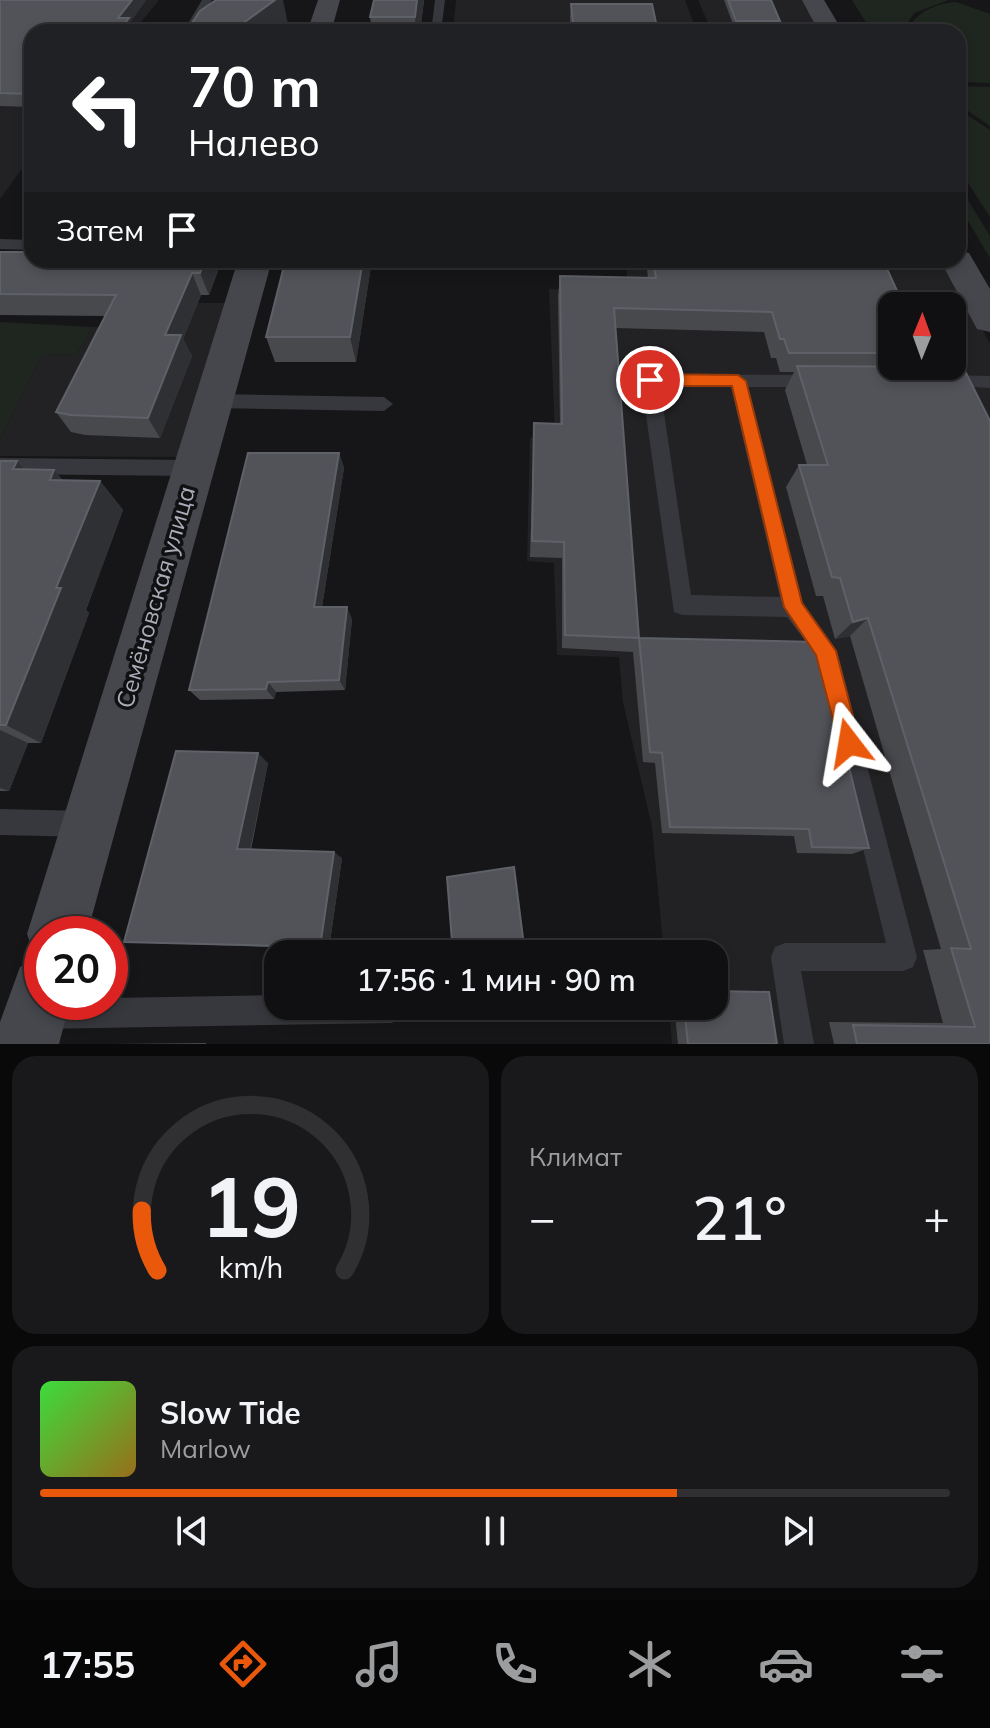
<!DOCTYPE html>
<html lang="ru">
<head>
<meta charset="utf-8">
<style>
  :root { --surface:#101012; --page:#19191b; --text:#f1f3f6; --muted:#9c9d9f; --line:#303032; --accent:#ea580c }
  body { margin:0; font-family:Mulish,sans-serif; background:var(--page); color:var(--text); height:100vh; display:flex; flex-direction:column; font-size:30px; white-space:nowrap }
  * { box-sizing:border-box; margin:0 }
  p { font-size:26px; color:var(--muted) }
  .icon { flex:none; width:44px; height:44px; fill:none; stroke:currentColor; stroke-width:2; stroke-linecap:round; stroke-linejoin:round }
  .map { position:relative; height:1044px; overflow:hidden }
  .sheet { display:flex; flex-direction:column; gap:12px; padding:12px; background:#09090a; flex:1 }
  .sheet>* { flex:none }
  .top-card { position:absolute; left:24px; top:24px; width:942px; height:244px; border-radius:24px; box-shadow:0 4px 12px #0003,0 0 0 2px var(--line); background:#202124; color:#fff; overflow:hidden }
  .needle { width:52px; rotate:1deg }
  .controls { position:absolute; left:878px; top:292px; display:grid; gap:16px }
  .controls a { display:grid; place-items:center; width:88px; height:88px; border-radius:16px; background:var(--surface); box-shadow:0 4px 12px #0003,0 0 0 2px var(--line); font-size:40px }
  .speed { position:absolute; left:24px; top:916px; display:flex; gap:16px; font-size:40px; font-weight:700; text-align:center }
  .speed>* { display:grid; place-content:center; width:104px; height:104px; border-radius:50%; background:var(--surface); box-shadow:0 4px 12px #0003,0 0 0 2px var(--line); line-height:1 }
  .speed .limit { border:12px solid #d22; background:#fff; color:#111 }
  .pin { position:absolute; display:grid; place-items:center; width:68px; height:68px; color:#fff; margin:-34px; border:4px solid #fff; border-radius:50%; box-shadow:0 2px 8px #0007 }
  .me { position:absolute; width:88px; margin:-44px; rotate:346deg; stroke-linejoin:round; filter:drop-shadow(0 0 6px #0008) }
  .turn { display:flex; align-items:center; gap:28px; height:168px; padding:0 32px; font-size:36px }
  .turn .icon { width:104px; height:104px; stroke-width:2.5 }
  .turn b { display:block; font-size:56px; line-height:68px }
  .then { display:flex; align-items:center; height:76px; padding:0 32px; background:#0003; gap:16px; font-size:30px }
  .big { font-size:60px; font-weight:600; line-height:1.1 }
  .sheet .widget { flex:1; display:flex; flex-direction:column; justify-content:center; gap:12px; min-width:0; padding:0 28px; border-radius:24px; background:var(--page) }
  .sheet .dial { align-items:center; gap:0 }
  .dial svg { height:208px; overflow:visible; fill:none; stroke:var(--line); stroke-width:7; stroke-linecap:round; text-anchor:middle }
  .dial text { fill:var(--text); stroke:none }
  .song { display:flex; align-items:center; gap:24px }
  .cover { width:96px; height:96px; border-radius:12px; background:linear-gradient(135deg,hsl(120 70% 55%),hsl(40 70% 35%)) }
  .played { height:8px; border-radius:4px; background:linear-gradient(90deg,var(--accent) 70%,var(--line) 70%) }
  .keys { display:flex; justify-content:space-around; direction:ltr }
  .heat { display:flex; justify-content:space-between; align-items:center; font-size:44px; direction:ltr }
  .sheet .tiles { flex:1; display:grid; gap:12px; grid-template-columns:1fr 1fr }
  .widget:last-child { grid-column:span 2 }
  .trip { position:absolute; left:264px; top:940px; width:464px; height:80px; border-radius:24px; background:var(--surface); box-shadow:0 4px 12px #0003,0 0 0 2px var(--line); font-weight:600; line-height:80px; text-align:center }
  .dock { display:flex; height:128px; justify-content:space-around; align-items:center; background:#060607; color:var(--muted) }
  .dock .icon { width:56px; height:56px }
  .dock .active { color:var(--accent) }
  .dock b { font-size:36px; color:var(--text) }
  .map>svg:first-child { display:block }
</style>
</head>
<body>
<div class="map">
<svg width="990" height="1044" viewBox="0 0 990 1044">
  <rect width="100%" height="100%" fill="#161618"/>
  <!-- built -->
  <g fill="#222225" fill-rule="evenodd">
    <path d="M0,0H159L133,32H32V155L0,199Z"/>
    <path d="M456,0H685L697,32H453Z"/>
    <path d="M698,0H803L819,32H712Z"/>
    <path d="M791,260H946L990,344V1044H672L669,1006H714V954H664L652,827L623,702L619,657L557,655L554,563L527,561L530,438L555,437L549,289L627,291V261L752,263ZM892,306H952V366H892Z"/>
    <path d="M129,303H227L180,457L0,456V440L42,355L77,354L92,327H117Z"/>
  </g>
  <!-- green -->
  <g fill="#1e261f">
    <path d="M852,0H949L914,13L902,32H872Z"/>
    <path d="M956,2L990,14V83L958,82V32H907C914,13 936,3 956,2Z"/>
    <path d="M958,86L990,87V126L958,104Z"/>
    <path d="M958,109L990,130V217L958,167Z"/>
    <path d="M958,184L990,236V258L958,204Z"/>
    <path d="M0,322L92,327L77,354L42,355L0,440Z"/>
  </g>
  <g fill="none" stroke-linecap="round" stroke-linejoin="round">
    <!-- lane -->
    <g fill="#37383d" fill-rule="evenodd">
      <path d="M202,0H212L193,32H183Z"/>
      <path d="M435,0H445L441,32H431Z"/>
      <path d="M0,239L32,240V250L0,249Z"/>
      <path d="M650,374L814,375L823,381L814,387H748L803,603L837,651L917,957L913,967L903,971H801L814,1044H784L771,957L775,947L785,943H886L816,655L787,617L682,615L674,612L641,380ZM660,386L731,387L780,597L691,595Z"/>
      <path d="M946,375L990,376V388L940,385L937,381Z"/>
      <path d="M213,394L384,397L393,404L384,411L213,408L204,401Z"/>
      <path d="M0,458L193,460L200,463L202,468L200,473L193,476L0,474Z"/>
      <path d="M0,809L88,811L97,815L101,824L97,833L88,837L0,835Z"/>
      <path d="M278,995V1006L407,1008L402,1018L392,1023L40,1029L30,1024L25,1014L30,1004L40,999L42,1002H110V998Z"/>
    </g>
    <!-- secondary -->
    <g fill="#45474d" fill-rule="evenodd">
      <path d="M318,0H340L331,32H307Z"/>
      <path d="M802,0H824L843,32H819Z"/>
      <path d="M958,250L969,253L990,289V332L977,329L940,260H958Z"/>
      <path d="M238,260H272L87,934H42V1002H70L59,1044H0V1022L20,967L41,958L35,956L27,934Z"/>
    </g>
  </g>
  <!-- wall -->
  <g fill="#47494d">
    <path d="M0,0H146L130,22L134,31L32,32V107L0,106Z"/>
    <path d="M374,0H424L420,32H372L370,17Z"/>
    <path d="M724,0H771L780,21L778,28L734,27Z"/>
    <path d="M571,4L658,32H571L570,17Z"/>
    <path d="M0,252L32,260H222L209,295H201L183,339L192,356L160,438L85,435L71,432L56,412L106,316L0,315Z"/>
    <path d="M372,260L356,362H275L266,337L324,266Z"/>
    <path d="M649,260H883L892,306V366H941L990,1044H834L829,1022L943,1023L923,950L941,949L850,636L835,639L823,596H816L786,487L799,465H807L785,390L794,372H780L776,358H771L764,332L615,328L639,638L869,848L852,854L797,853L794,836L662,833L655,763L643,762L633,652L562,648V558L530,557L534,423L560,424L558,296L560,276L648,278L647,269Z"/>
    <path d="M339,453L344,468L322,607L352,619L345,690L276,692L274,699L200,700L189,690Z"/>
    <path d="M0,461H17L25,470L63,480L100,481L123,510L86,610L89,613L41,743H28L9,791H0Z"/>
    <path d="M268,763L251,850L342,858L329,949L124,942Z"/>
    <path d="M714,991L769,992L777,1044H678L674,1006H714Z"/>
    <path d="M206,1043V1044H111H114Z"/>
  </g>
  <!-- shaded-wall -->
  <g fill="#2f3033">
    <path d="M132,0H146L130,22L133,32H119L118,18Z"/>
    <path d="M275,0H283L288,24L279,32H231Z"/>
    <path d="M417,0H424L420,32H416L415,17Z"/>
    <path d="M205,260H222L209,295L200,273Z"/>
    <path d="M363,260H372L356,362L350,337Z"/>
    <path d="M192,273L201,295L183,339L192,356L160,438L148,418L165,335Z"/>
    <path d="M339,453L344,468L320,619L314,607Z"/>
    <path d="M17,461L45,491L13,469Z"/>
    <path d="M54,470L80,500L50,480Z"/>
    <path d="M100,481L123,510L86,610L89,613L41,743L6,725L56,588Z"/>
    <path d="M347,607L352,619L345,690L339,680Z"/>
    <path d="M868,618L850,636L835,639L853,622Z"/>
    <path d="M268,682L276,692L274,699L266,689Z"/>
    <path d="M0,730L28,743L9,791L0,788Z"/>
    <path d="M258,753L268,763L249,855L237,849Z"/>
    <path d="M334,852L342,858L329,949L320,947Z"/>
  </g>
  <!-- building -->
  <g fill="#525359" stroke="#5f6168" stroke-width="2">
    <path d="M0,0H132L118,18H129L118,32H32V91L30,94L0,93Z"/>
    <path d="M216,0H275L231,32H186L200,11Z"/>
    <path d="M374,0H417L415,17H370Z"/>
    <path d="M728,0H771L780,21H736Z"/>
    <path d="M571,4H652L658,32H574Z"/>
    <path d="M0,252H32V260H205L200,273H192L165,335H181L148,418L70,415L56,412L116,295L0,294Z"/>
    <path d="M325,260H363L350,337H266L284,266H324Z"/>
    <path d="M653,260H883L904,306H892V353H789L784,339H780L772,312L614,308L639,638L818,642L869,848L812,847L809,829L670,827L662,753L650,752L639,638L565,635L564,542L532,541L534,423L562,424L560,276L656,278Z"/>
    <path d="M797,366L963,367L990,421V1044H857L853,1025L975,1027L951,948L971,949L868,618L853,622L840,578L832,577L799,465H828Z"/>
    <path d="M248,453H339L314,607H347L339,680L268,682L266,689L189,690Z"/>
    <path d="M0,461H17L13,469L54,470L50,480L100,481L56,588H61L6,725H0Z"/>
    <path d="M176,751L258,753L237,849L334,852L320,947L124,942Z"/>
    <path d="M514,867L525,954H453L447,877Z"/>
    <path d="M714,991L769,992L777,1044H688L684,1006H714Z"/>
  </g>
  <!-- route -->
  <path fill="#ea580c" stroke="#983908" stroke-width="2" d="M650,374L738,375L746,381L802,603L836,651L860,743L857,750L849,754L841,750L816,655L784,607L732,386H650L642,380Z"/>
  <g text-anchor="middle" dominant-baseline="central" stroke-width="7" stroke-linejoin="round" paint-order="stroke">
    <!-- street labels -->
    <g font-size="24" fill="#a8adb8" stroke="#111113">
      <text transform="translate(155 597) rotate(-74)">Семёновская улица</text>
    </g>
  </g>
</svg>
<div class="controls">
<a><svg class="needle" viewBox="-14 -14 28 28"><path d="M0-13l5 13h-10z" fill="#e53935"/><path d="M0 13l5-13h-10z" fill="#9c9d9f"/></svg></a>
</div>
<div class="speed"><div class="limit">20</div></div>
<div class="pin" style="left:650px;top:380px;background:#d93025"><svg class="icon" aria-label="arrive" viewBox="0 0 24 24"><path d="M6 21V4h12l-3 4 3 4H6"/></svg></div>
<svg class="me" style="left:849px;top:743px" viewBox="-20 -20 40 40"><path d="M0-17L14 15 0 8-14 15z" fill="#ea580c" stroke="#fff" stroke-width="4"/></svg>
<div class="trip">17:56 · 1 мин · 90 m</div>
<div class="top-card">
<div class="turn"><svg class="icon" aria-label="left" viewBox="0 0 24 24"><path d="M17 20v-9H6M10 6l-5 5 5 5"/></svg><div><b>70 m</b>Налево</div></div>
<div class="then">Затем<svg class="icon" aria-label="arrive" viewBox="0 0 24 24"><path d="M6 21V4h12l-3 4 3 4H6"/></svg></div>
</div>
</div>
<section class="sheet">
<div class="tiles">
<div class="widget dial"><svg viewBox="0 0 100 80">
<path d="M14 69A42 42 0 1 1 86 69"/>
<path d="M14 69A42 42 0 0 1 8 46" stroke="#ea580c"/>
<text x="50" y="56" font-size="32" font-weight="700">19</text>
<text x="50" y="72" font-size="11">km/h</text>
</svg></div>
<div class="widget"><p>Климат</p>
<div class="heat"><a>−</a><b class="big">21°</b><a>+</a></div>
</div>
<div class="widget">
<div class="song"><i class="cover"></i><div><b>Slow Tide</b><p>Marlow</p></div></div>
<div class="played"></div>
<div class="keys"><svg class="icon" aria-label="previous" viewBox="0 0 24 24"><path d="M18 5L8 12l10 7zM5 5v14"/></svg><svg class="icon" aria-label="pause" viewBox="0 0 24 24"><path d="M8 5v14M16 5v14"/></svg><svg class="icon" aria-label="next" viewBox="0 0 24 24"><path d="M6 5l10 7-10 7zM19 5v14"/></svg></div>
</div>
</div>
</section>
<nav class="dock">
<b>17:55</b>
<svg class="icon active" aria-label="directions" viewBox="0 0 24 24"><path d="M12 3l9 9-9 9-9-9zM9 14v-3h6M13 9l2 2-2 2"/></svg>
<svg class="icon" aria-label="music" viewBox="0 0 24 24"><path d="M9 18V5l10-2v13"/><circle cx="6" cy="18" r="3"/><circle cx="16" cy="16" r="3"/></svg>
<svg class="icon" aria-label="phone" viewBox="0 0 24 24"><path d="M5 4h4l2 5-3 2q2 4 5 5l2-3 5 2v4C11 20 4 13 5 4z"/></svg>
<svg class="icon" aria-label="climate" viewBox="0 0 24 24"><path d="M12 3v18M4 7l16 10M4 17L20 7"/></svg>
<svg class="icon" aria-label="car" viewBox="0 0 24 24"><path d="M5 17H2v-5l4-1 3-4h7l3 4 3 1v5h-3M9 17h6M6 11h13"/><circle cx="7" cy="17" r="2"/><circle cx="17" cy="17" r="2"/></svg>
<svg class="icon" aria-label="filters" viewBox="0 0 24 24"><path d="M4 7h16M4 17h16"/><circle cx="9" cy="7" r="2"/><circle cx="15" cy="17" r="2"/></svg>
</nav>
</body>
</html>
